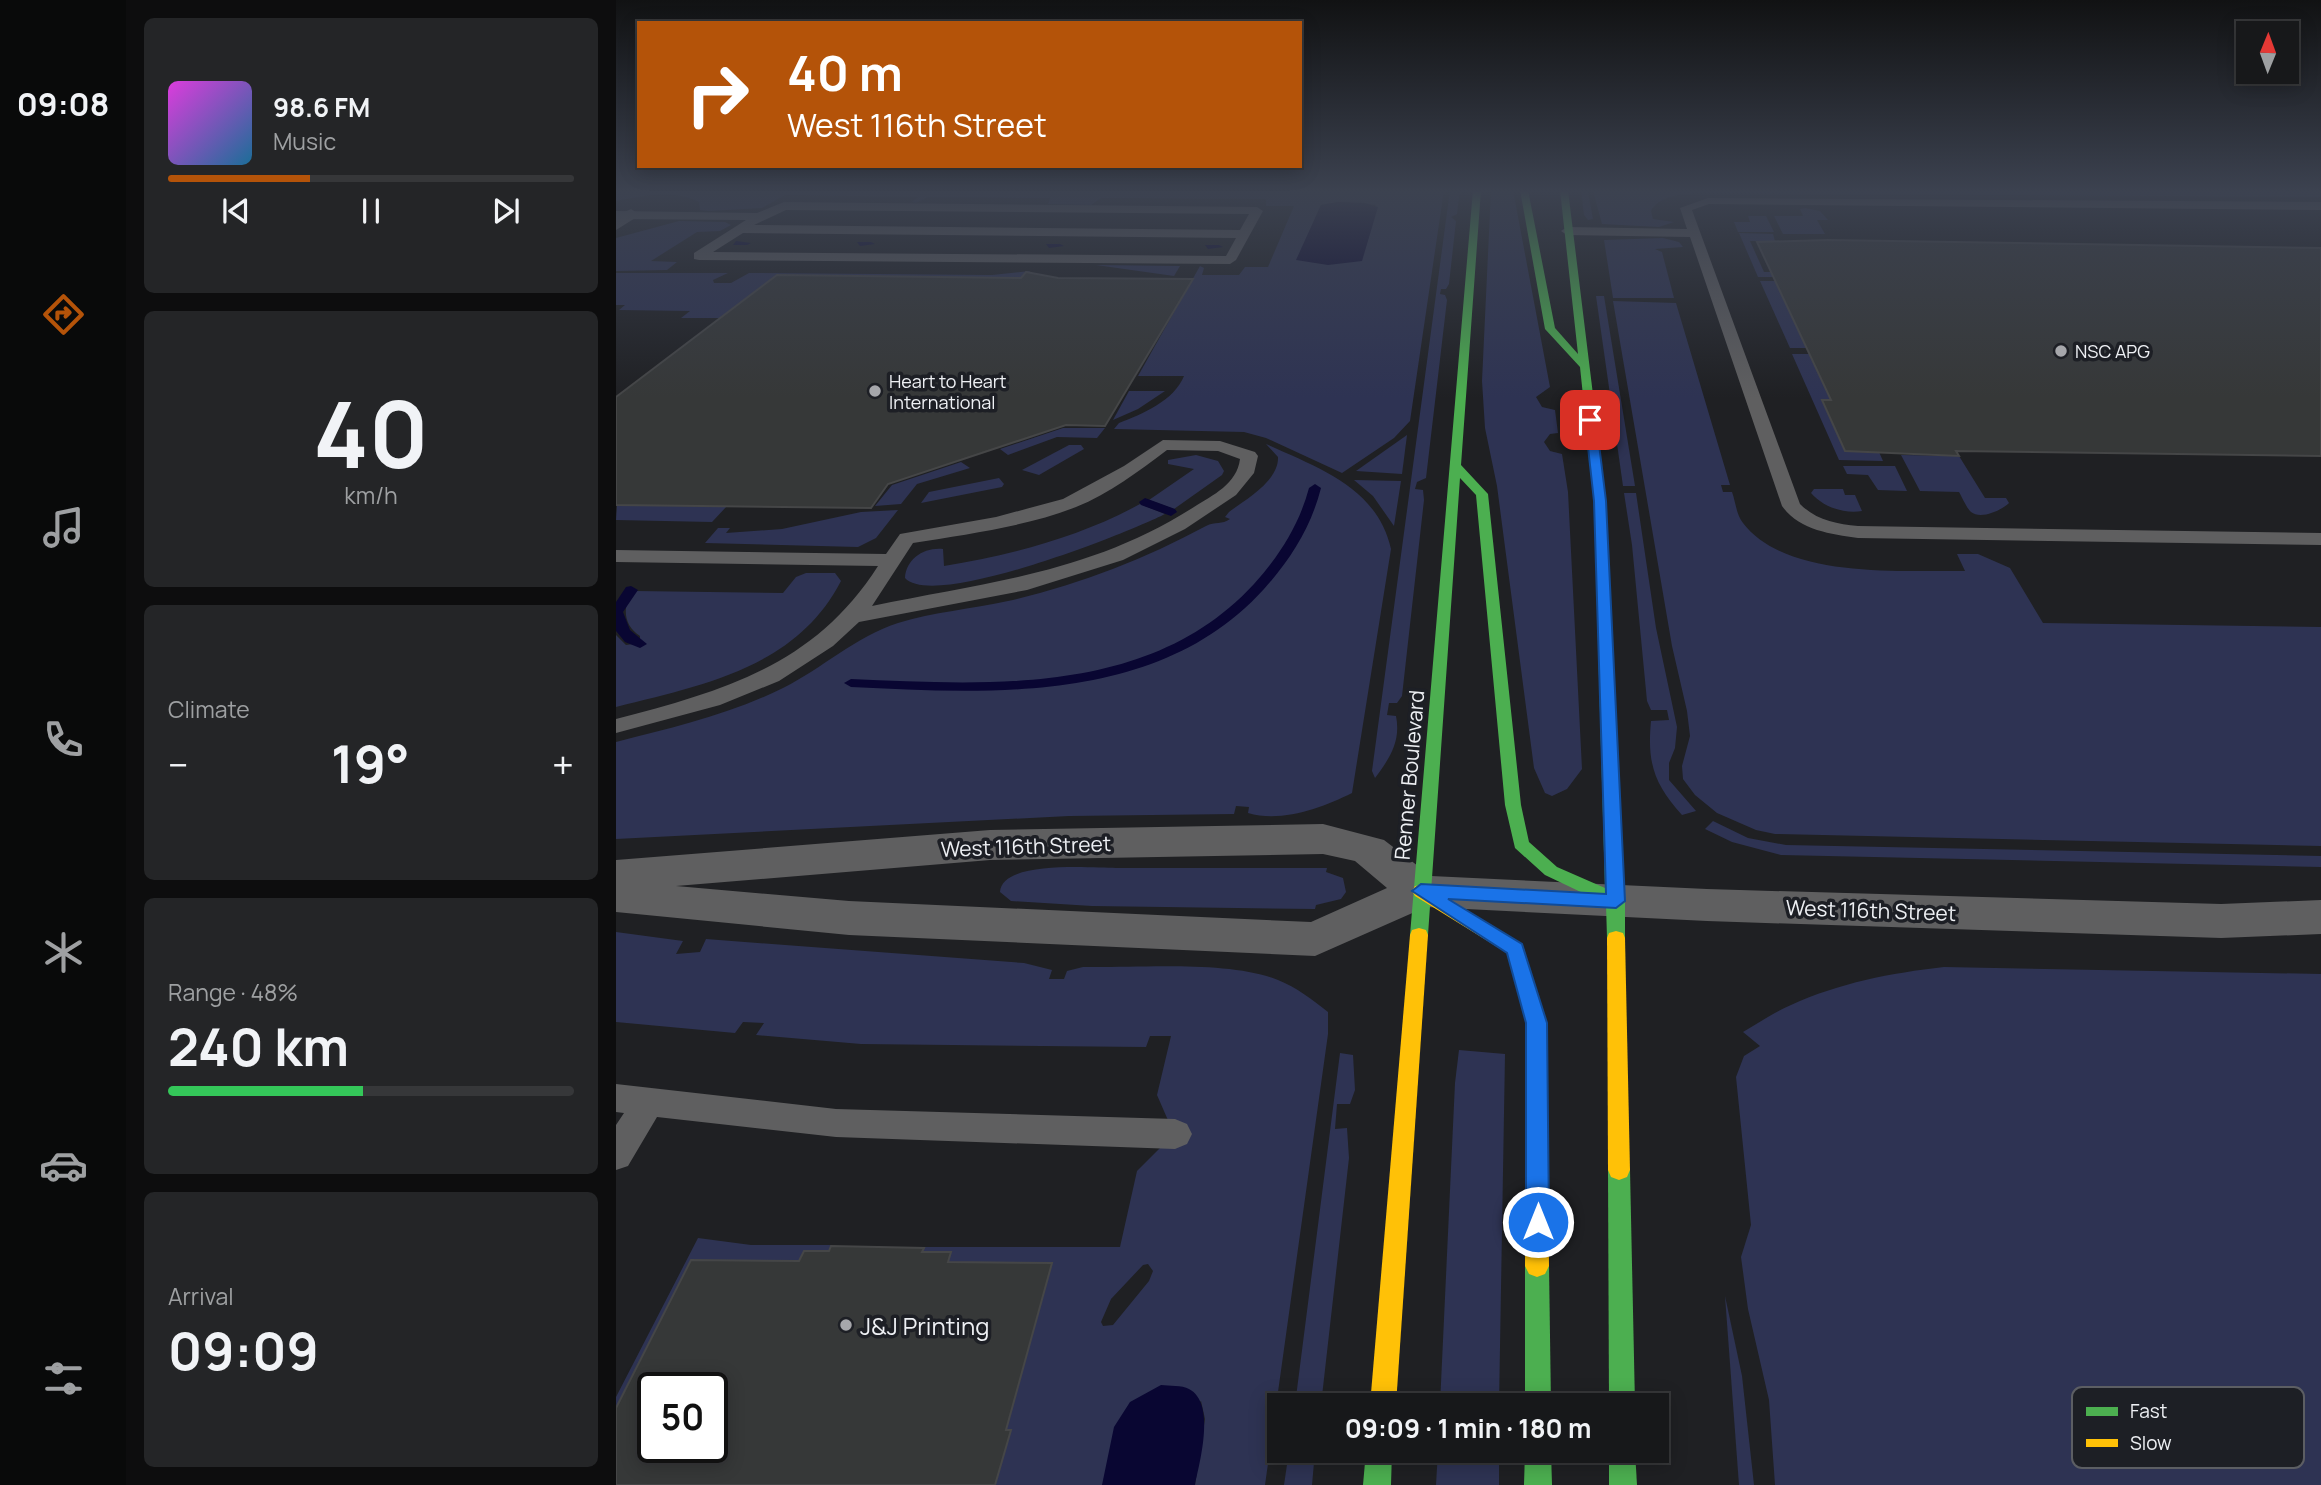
<!DOCTYPE html>
<html lang="en">
<head>
<meta charset="utf-8">
<style>
  :root { --surface:#17181a; --page:#242527; --text:#f1f3f6; --muted:#9ea0a2; --line:#363739; --accent:#b45309 }
  body { margin:0; font-family:Manrope,sans-serif; background:var(--page); color:var(--text); height:100vh; display:flex; flex-direction:column; font-size:26px; white-space:nowrap }
  * { box-sizing:border-box; margin:0 }
  p { font-size:23px; color:var(--muted) }
  .icon { flex:none; width:38px; height:38px; fill:none; stroke:currentColor; stroke-width:2; stroke-linecap:round; stroke-linejoin:round }
  .map { position:relative; flex:1; overflow:hidden }
  .sheet { display:flex; flex-direction:column; gap:18px; padding:18px; background:#0d0d0e; width:490px }
  .sheet>* { flex:none }
  .top-card { position:absolute; left:21px; top:21px; width:665px; height:147px; border-radius:0px; box-shadow:0 4px 18px #0003,0 0 0 2px var(--line); background:#b45309; color:#fff; overflow:hidden }
  .needle { width:46px; rotate:1deg }
  .controls { position:absolute; left:1620px; top:21px; display:grid; gap:14px }
  .controls a { display:grid; place-items:center; width:63px; height:63px; border-radius:0px; background:var(--surface); box-shadow:0 4px 18px #0003,0 0 0 2px var(--line); font-size:35px }
  .speed { position:absolute; left:21px; top:1372px; display:flex; gap:14px; font-size:35px; font-weight:700; text-align:center }
  .speed>* { display:grid; place-content:center; width:91px; height:91px; border-radius:50%; background:var(--surface); box-shadow:0 4px 18px #0003,0 0 0 2px var(--line); line-height:1 }
  .speed .limit { border:4px solid #111; border-radius:10px; background:#fff; color:#111 }
  .pin { position:absolute; display:grid; place-items:center; width:60px; height:60px; color:#fff; margin:-30px; border-radius:14px; box-shadow:0 4px 10px #0006 }
  .me { position:absolute; width:77px; margin:-38px; rotate:0deg; stroke-linejoin:round; filter:drop-shadow(0 0 5px #0008) }
  .turn { display:flex; align-items:center; gap:24px; height:147px; padding:0 35px; font-size:32px }
  .turn .icon { width:91px; height:91px; stroke-width:2.5 }
  .turn b { display:block; font-size:49px; line-height:60px }
  .big { font-size:52px; font-weight:700; line-height:1.1 }
  .sheet .widget { flex:1; display:flex; flex-direction:column; justify-content:center; gap:10px; min-width:0; padding:0 24px; border-radius:10px; background:var(--page) }
  .sheet .dial { align-items:center; gap:0 }
  .dial b { font-size:91px; line-height:1 }
  .song { display:flex; align-items:center; gap:21px }
  .cover { width:84px; height:84px; border-radius:10px; background:linear-gradient(135deg,hsl(300 70% 55%),hsl(200 70% 35%)) }
  .played { height:7px; border-radius:4px; background:linear-gradient(90deg,var(--accent) 35%,var(--line) 35%) }
  .keys { display:flex; justify-content:space-around; direction:ltr }
  .heat { display:flex; justify-content:space-between; align-items:center; font-size:38px; direction:ltr }
  .charge { height:10px; border-radius:5px; background:linear-gradient(90deg,#34c759 48%,var(--line) 0) }
  .trip { position:absolute; left:651px; top:1393px; width:402px; height:70px; border-radius:0px; background:var(--surface); box-shadow:0 4px 18px #0003,0 0 0 2px var(--line); font-weight:700; line-height:70px; text-align:center }
  main { display:flex; flex:1; min-height:0 }
  .menu { display:flex; flex-direction:column; width:126px; justify-content:space-around; align-items:center; background:#090a0a; color:var(--muted) }
  .menu .icon { width:49px; height:49px }
  .menu .on { color:var(--accent) }
  .menu b { font-size:32px; color:var(--text) }
  .map>svg:first-child { display:block }
</style>
</head>
<body>
<main>
<nav class="menu">
<b>09:08</b>
<svg class="icon on" aria-label="directions" viewBox="0 0 24 24"><path d="M12 3l9 9-9 9-9-9zM9 14v-3h6M13 9l2 2-2 2"/></svg>
<svg class="icon" aria-label="music" viewBox="0 0 24 24"><path d="M9 18V5l10-2v13"/><circle cx="6" cy="18" r="3"/><circle cx="16" cy="16" r="3"/></svg>
<svg class="icon" aria-label="phone" viewBox="0 0 24 24"><path d="M5 4h4l2 5-3 2q2 4 5 5l2-3 5 2v4C11 20 4 13 5 4z"/></svg>
<svg class="icon" aria-label="climate" viewBox="0 0 24 24"><path d="M12 3v18M4 7l16 10M4 17L20 7"/></svg>
<svg class="icon" aria-label="car" viewBox="0 0 24 24"><path d="M5 17H2v-5l4-1 3-4h7l3 4 3 1v5h-3M9 17h6M6 11h13"/><circle cx="7" cy="17" r="2"/><circle cx="17" cy="17" r="2"/></svg>
<svg class="icon" aria-label="filters" viewBox="0 0 24 24"><path d="M4 7h16M4 17h16"/><circle cx="9" cy="7" r="2"/><circle cx="15" cy="17" r="2"/></svg>
</nav>
<section class="sheet">
<div class="widget">
<div class="song"><i class="cover"></i><div><b>98.6 FM</b><p>Music</p></div></div>
<div class="played"></div>
<div class="keys"><svg class="icon" aria-label="previous" viewBox="0 0 24 24"><path d="M18 5L8 12l10 7zM5 5v14"/></svg><svg class="icon" aria-label="pause" viewBox="0 0 24 24"><path d="M8 5v14M16 5v14"/></svg><svg class="icon" aria-label="next" viewBox="0 0 24 24"><path d="M6 5l10 7-10 7zM19 5v14"/></svg></div>
</div>
<div class="widget dial"><b>40</b><p>km/h</p></div>
<div class="widget"><p>Climate</p>
<div class="heat"><a>−</a><b class="big">19°</b><a>+</a></div>
</div>
<div class="widget"><p>Range · 48%</p><b class="big">240 km</b><div class="charge"></div></div>
<div class="widget"><p>Arrival</p><b class="big">09:09</b></div>
</section>
<div class="map">
<svg width="1705" height="1485" viewBox="0 0 1705 1485">
  <rect width="100%" height="100%" fill="#1f2023"/>
  <!-- green -->
  <g fill="#2e3353" fill-rule="evenodd">
    <path d="M0,190H828L794,421L778,438L726,473L650,438L628,432L498,429L503,423C526,414 558,401 568,376H522L584,266L588,268L586,275H623L629,267H652L678,206H650V199L485,198L475,205L432,204L434,198L312,197L300,203L296,202L302,197L169,195L146,208L93,211L84,210L83,202C59,189 26,196 0,201ZM722,202L760,205L681,260L705,205Z"/>
    <path d="M834,190H844L841,214L835,217L840,221L833,284L830,289H825L824,294L829,295L831,300L810,478L801,482L799,489L807,490L808,500L786,696L781,703H773L771,715L780,716C785,741 774,758 759,778L756,771Z"/>
    <path d="M875,190H897L934,387L920,397L926,407L939,410L942,433L934,434L928,442L934,451L946,454L952,492L966,769L951,789L936,796L929,793L918,768L881,486L869,428L866,381Z"/>
    <path d="M965,190H1705V197L1080,193C1065,194 1043,196 1035,211L1037,219L1058,222L1043,227L986,224L977,191L972,192L977,219L972,220L968,215Z"/>
    <path d="M1189,208L1204,211L1212,220H1201L1209,234H1167L1158,216H1187L1184,209Z"/>
    <path d="M1132,216H1150L1158,232H1122L1118,222H1134Z"/>
    <path d="M63,221L109,222L115,225L104,231L81,232L35,261L61,262L51,270L0,271V238Z"/>
    <path d="M1123,233L1157,234L1159,241H1134L1148,272H1155L1157,277H1142Z"/>
    <path d="M1047,238L1063,242L1067,247L1039,249L1046,252L1058,298H997L988,240Z"/>
    <path d="M480,265L564,266L558,276Z"/>
    <path d="M414,271L409,278L161,275L104,318H65L74,311L3,310L9,305H0V273H112L97,280L98,283H115L133,273L376,275Z"/>
    <path d="M1144,281H1160L1191,348H1174Z"/>
    <path d="M980,296H988L1019,486H1007Z"/>
    <path d="M997,301L1060,303L1114,485H1105L1107,492H1116C1120,503 1120,514 1127,523C1171,580 1285,570 1349,571L1341,554H1362L1394,568L1427,623L1705,627V846L1159,834L1140,830L1101,813L1079,795L1067,779L1066,766L1074,736L1071,711L1056,646Z"/>
    <path d="M1176,354H1194L1215,400L1206,401L1229,451L1263,452L1267,461L1223,460Z"/>
    <path d="M513,391H549L522,409L497,420Z"/>
    <path d="M447,428H489L481,438L441,437L392,455L384,449Z"/>
    <path d="M791,435L786,474L740,471Z"/>
    <path d="M650,444C702,468 761,487 775,549L736,793C706,808 665,823 632,813L633,807L620,806L618,814L453,816L0,839V742C58,727 112,715 167,688C207,668 239,637 282,623C317,612 356,609 392,601C462,585 527,560 590,526C599,521 606,525 614,519L609,517L613,512C630,499 663,481 662,457Z"/>
    <path d="M453,445H465L468,449L423,475L406,470Z"/>
    <path d="M580,455L602,461L608,471L606,475L558,509L533,500L578,469L552,464V460Z"/>
    <path d="M1285,455L1343,456L1369,498H1390L1393,503C1386,510 1365,520 1355,512C1350,507 1346,497 1343,492L1304,491Z"/>
    <path d="M345,462L354,468L301,484L285,504L259,506L276,485Z"/>
    <path d="M1227,466H1279L1291,491L1262,490L1252,475L1231,474Z"/>
    <path d="M383,478L388,484L386,487L305,503L313,492Z"/>
    <path d="M738,480L785,481L778,526L757,496Z"/>
    <path d="M1198,489H1227L1229,495H1239L1246,511C1228,514 1207,507 1195,493Z"/>
    <path d="M1008,493H1020L1040,628L1061,727L1059,748L1053,763V780L1080,811L1066,815C1038,784 1031,763 1035,721L1053,720L1051,710H1035L1031,701L1016,545Z"/>
    <path d="M524,504L549,514C512,533 318,610 289,578C290,559 308,547 327,549L328,566C395,555 464,537 524,504Z"/>
    <path d="M1,505L111,506L96,522L0,520Z"/>
    <path d="M282,510L260,538L242,547L89,543L102,528H114L110,533L166,529L245,512Z"/>
    <path d="M190,573H219L225,581C180,668 87,685 0,707V635L10,645L24,643V636C6,624 6,604 19,591L167,593L180,577Z"/>
    <path d="M1097,821L1132,838L1170,845L1705,856V867L1165,855L1116,842L1089,829Z"/>
    <path d="M500,868H711L710,872L727,878L730,892L725,899L700,905L699,909L476,906L395,901L384,892C386,860 475,868 500,868Z"/>
    <path d="M0,932L67,941L60,954L84,952L90,939L408,963L436,970L433,979H448L451,971L467,967C521,968 613,960 662,980C680,987 697,1000 712,1012V1034L649,1485H579L589,1419L585,1401L486,1485H379L394,1430H390L436,1263L332,1262L335,1252H306L308,1247H504L521,1171L558,1134L541,1095L555,1036H534L530,1047L245,1044L140,1035L148,1023L127,1022L119,1033L0,1022ZM532,1264L537,1271L533,1281L497,1325L487,1326L485,1322L495,1299L527,1265Z"/>
    <path d="M1328,967L1705,974V1485H1159L1153,1400L1132,1309L1125,1257L1135,1225L1120,1077L1128,1056L1144,1046L1127,1032C1143,1023 1158,1012 1175,1005C1223,983 1275,973 1328,967Z"/>
    <path d="M843,1050L889,1054L883,1405H824L839,1083Z"/>
    <path d="M724,1053L737,1055L739,1090L734,1104H721L719,1129L731,1128L733,1158L705,1405H679Z"/>
    <path d="M82,1238L135,1245H215L213,1251H188L183,1261H75L0,1408V1397Z"/>
    <path d="M1109,1296L1126,1376L1138,1485H1123Z"/>
    <path d="M673,1451H699L696,1485H668Z"/>
    <path d="M822,1451H883V1485H820Z"/>
  </g>
  <!-- water -->
  <g fill="#090632">
    <path d="M722,202L749,203L762,207L746,261L712,265L680,260L705,205Z"/>
    <path d="M545,1385C553,1386 566,1385 573,1389C600,1403 584,1461 579,1485H486L498,1427L514,1402Z"/>
  </g>
  <g fill="none" stroke-linecap="round" stroke-linejoin="round">
    <!-- stream -->
    <g fill="#090632" fill-rule="evenodd">
      <path d="M120,241L135,243L131,245H117Z"/>
      <path d="M241,242H255L259,244L244,246Z"/>
      <path d="M430,244H444L448,246L433,248Z"/>
      <path d="M589,245H603L607,247L592,249Z"/>
      <path d="M699,484L705,488C695,527 675,559 648,589C544,704 377,694 235,687L228,683L235,679C375,685 535,696 638,584C664,555 683,525 693,488Z"/>
      <path d="M529,498L559,509L561,512L555,516L525,505L523,502Z"/>
      <path d="M15,586L22,590L7,612L14,630L31,644L24,648L9,642L0,631V602L10,587Z"/>
    </g>
  </g>
  <!-- building -->
  <g fill="#363838" stroke="#454647" stroke-width="2" fill-rule="evenodd">
    <path d="M1212,240L1705,248V456L1340,451L1343,456L1229,451L1206,400H1215L1141,242Z"/>
    <path d="M410,272L442,278L577,279L489,426L450,425L272,484L255,508L0,505V397L161,275L405,278Z"/>
    <path d="M215,1246L308,1248L306,1252H335L332,1262L436,1263L390,1430H395L379,1485H0V1408L75,1260L183,1261L188,1251H213ZM37,1388H96V1447H37Z"/>
  </g>
  <g fill="none" stroke-linecap="round" stroke-linejoin="round">
    <!-- lane -->
    <g fill="#5f5f60" fill-rule="evenodd">
      <path d="M1092,198L1705,202V210L1093,204L1076,210L1184,504C1200,520 1220,524 1242,526L1705,533V545L1242,538C1214,534 1183,530 1166,506L1074,237L951,235L945,231L951,227L1071,229L1064,208Z"/>
      <path d="M168,202L641,207L647,211L620,260L614,264L83,260L78,259V253L130,220L0,219V211L141,213ZM170,210L633,214L624,230L138,225ZM127,233L620,238L610,256L97,252Z"/>
      <path d="M547,440L604,441L639,452L642,456L638,473L620,495L569,529L507,560L411,590L243,622L217,646L163,681L104,705L0,733V719C108,691 199,665 262,566L0,562V550L270,554L284,534L380,517L447,499L508,466ZM551,450L602,451L624,459C621,484 597,495 578,507C472,574 374,581 256,606L297,543C351,534 409,527 460,507C493,494 523,471 551,450Z"/>
      <path d="M0,1084L220,1109L559,1119L571,1124L576,1134L571,1144L559,1149L220,1137L41,1117L12,1166L0,1170V1125L8,1113L0,1112Z"/>
    </g>
    <!-- street -->
    <g fill="#5f5f60" fill-rule="evenodd">
      <path d="M15,209L24,215L0,230V216Z"/>
      <path d="M707,824L768,840L815,876L1091,889L1605,904L1705,900V934L1605,938L1091,921L810,907L699,956L233,935L0,912V860L374,830ZM707,854L739,861L771,888L695,922L233,901L60,886L374,860Z"/>
    </g>
    <!-- fast -->
    <g fill="#4caf50" fill-rule="evenodd">
      <path d="M857,190H865L845,465L872,494L905,805L913,842L941,867L989,888L978,501L964,367L929,329L904,190H912L939,328L962,354L944,190H952L990,501L1009,901V938L1007,943L1000,945L993,943L991,938L990,904L929,875L899,848L889,805L860,495L844,478L812,935L810,940L803,942L796,940L794,935Z"/>
      <path d="M1003,1160L1011,1163L1014,1170L1019,1405H993L992,1170L995,1163Z"/>
      <path d="M921,1255L929,1258L933,1266L935,1405H909V1266L913,1258Z"/>
      <path d="M750,1451H776L775,1485H747Z"/>
      <path d="M909,1451H935L936,1485H908Z"/>
      <path d="M993,1451H1019L1021,1485H993Z"/>
    </g>
    <!-- slow -->
    <g fill="#ffc107" fill-rule="evenodd">
      <path d="M805,885L906,944L908,949L930,1023L933,1266L929,1274L921,1277L913,1274L909,1266L910,1023L891,953L799,896L796,891L799,886Z"/>
      <path d="M803,928L810,930L812,935L780,1405H754L794,935L796,930Z"/>
      <path d="M1000,931L1007,933L1009,938L1014,1170L1011,1177L1003,1180L995,1177L992,1170L991,938L993,933Z"/>
    </g>
  </g>
  <!-- sky -->
  <linearGradient id="sky" x2="0" y2="1"><stop stop-color="#111213"/><stop offset="0.48" stop-color="#3c4250"/><stop offset="1" stop-color="#3c4250" stop-opacity="0"/></linearGradient>
  <rect width="1705" height="398" fill="url(#sky)"/>
  <!-- route -->
  <path fill="#1a73e8" stroke="#114b97" stroke-width="2" d="M974,417L980,420L990,501L1009,901L1000,908L832,899L906,944L931,1023L933,1222L930,1230L922,1233L913,1230L910,1222V1023L891,953L796,891L805,884L990,894L978,501L969,420Z"/>
  <!-- markers -->
  <g fill="#a6a7ab" stroke="#1d1f25" stroke-width="2.5">
    <circle cx="1445" cy="351" r="7"/>
    <circle cx="259" cy="391" r="7"/>
    <circle cx="230" cy="1325" r="7"/>
  </g>
  <g text-anchor="middle" dominant-baseline="central" stroke-width="7" stroke-linejoin="round" paint-order="stroke">
    <!-- far-poi labels -->
    <g font-size="18" fill="#eef0f4" stroke="#1d1f25" text-anchor="start">
      <text x="1459" y="351">NSC APG</text>
      <text x="273" y="381">Heart to Heart<tspan x="273" dy="21">International</tspan></text>
    </g>
    <!-- street labels -->
    <g font-size="21" fill="#eef0f4" stroke="#1d1f25">
      <text transform="translate(793 775) rotate(-85)">Renner Boulevard</text>
      <text transform="translate(410 846) rotate(-2)">West 116th Street</text>
      <text transform="translate(1255 910) rotate(2)">West 116th Street</text>
    </g>
    <!-- near-poi labels -->
    <g font-size="24" fill="#eef0f4" stroke="#1d1f25" text-anchor="start">
      <text x="244" y="1325">J&amp;J Printing</text>
    </g>
  </g>
  <!-- legend -->
  <rect x="1456" y="1387" width="232" height="81" rx="10" fill="#1d1f25" stroke="#5c5e63" stroke-width="2"/>
  <rect x="1470" y="1407" width="32" height="9" fill="#4caf50"/>
  <rect x="1470" y="1439" width="32" height="8" fill="#ffc107"/>
  <g font-size="19" fill="#eef0f4">
    <text x="1514" y="1418">Fast</text>
    <text x="1514" y="1450">Slow</text>
  </g>
</svg>
<div class="controls">
<a><svg class="needle" viewBox="-14 -14 28 28"><path d="M0-13l5 13h-10z" fill="#e53935"/><path d="M0 13l5-13h-10z" fill="#9ea0a2"/></svg></a>
</div>
<div class="speed"><div class="limit">50</div></div>
<div class="pin" style="left:974px;top:420px;background:#d93025"><svg class="icon" aria-label="arrive" viewBox="0 0 24 24"><path d="M6 21V4h12l-3 4 3 4H6"/></svg></div>
<svg class="me" style="left:922px;top:1222px" viewBox="-20 -20 40 40"><circle r="17" fill="#1a73e8" stroke="#fff" stroke-width="3"/><path d="M0-11L8 9 0 5-8 9z" fill="#fff"/></svg>
<div class="trip">09:09 · 1 min · 180 m</div>
<div class="top-card">
<div class="turn"><svg class="icon" aria-label="right" viewBox="0 0 24 24"><path d="M7 20v-9h11M14 6l5 5-5 5"/></svg><div><b>40 m</b>West 116th Street</div></div>
</div>
</div>
</main>
</body>
</html>
